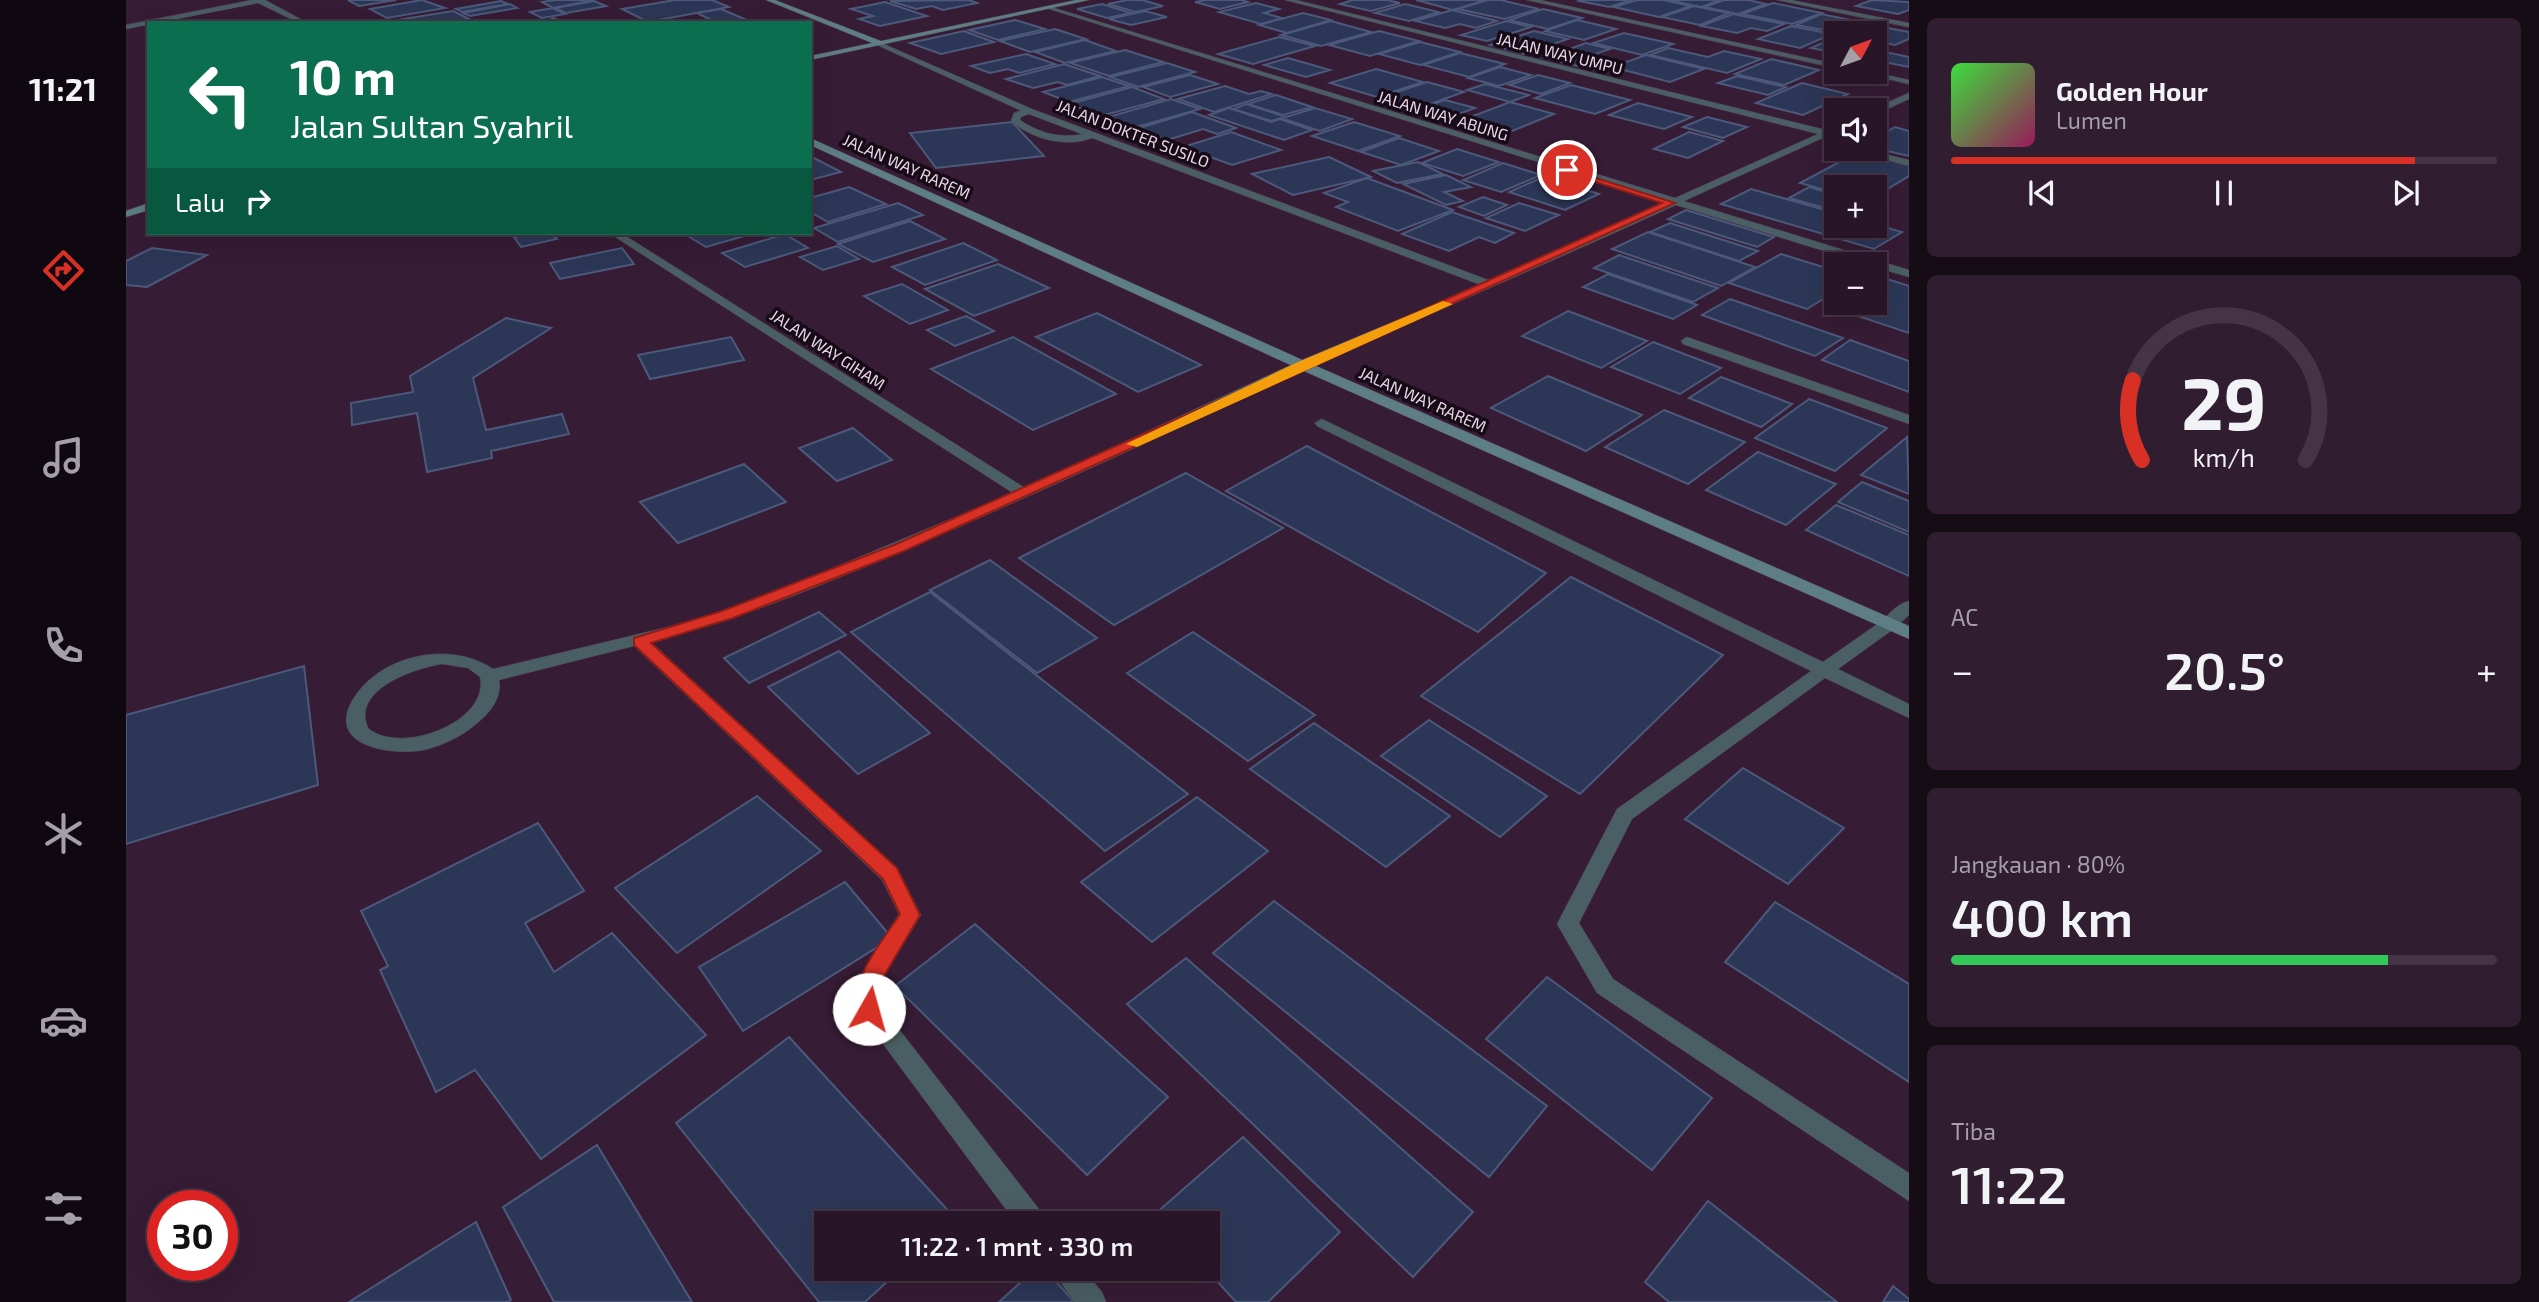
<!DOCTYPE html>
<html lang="id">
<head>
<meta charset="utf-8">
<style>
  :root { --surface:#281528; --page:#301e30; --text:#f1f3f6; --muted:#a59fa8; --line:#443445; --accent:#d93025 }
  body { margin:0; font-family:"Exo 2",sans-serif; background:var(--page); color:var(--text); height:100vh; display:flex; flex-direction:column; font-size:26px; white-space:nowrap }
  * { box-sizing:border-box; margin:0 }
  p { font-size:23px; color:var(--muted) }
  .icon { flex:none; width:38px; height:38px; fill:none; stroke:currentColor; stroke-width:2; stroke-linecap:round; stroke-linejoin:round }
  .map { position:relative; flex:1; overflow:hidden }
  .panel { display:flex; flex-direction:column; gap:18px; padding:18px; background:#160c16; width:630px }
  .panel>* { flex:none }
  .hud { position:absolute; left:21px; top:21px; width:665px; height:214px; border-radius:0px; box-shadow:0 7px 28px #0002,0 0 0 2px var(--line); background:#0b6e4f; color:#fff; overflow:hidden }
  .needle { width:46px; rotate:49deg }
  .tools { position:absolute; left:1698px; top:21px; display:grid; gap:14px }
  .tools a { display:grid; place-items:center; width:63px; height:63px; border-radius:0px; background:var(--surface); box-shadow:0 7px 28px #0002,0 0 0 2px var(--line); font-size:35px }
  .speed { position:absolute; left:21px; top:1190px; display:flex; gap:14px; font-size:35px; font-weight:700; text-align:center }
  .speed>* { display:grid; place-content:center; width:91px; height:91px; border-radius:50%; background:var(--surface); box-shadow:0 7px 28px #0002,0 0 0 2px var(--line); line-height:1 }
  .speed .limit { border:10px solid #d22; background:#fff; color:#111 }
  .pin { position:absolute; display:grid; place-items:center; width:60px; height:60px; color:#fff; margin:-30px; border:4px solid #fff; border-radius:50%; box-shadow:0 2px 7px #0007 }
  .me { position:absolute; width:77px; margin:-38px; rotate:7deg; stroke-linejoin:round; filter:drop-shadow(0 0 5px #0008) }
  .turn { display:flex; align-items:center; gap:24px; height:147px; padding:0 28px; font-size:32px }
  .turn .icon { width:91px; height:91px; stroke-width:2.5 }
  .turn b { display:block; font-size:49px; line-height:60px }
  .then { display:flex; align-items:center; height:66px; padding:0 28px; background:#0003; gap:14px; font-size:26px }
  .big { font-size:52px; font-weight:600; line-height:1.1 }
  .panel .tile { flex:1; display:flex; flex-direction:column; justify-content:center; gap:10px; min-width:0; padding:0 24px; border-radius:10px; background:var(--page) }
  .panel .dial { align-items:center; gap:0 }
  .dial svg { height:182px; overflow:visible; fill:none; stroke:var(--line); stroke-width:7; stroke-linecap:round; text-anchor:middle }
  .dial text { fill:var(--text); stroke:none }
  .song { display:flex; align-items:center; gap:21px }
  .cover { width:84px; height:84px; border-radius:10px; background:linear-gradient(135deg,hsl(120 70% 55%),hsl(330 70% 35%)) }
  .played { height:7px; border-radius:4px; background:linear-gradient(90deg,var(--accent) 85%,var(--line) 85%) }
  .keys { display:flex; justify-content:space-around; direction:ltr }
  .heat { display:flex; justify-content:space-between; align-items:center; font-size:38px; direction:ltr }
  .charge { height:10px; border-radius:5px; background:linear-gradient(90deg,#34c759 80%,var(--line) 0) }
  .trip { position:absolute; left:688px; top:1211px; width:406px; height:70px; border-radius:0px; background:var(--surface); box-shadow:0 7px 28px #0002,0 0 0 2px var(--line); font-weight:600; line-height:70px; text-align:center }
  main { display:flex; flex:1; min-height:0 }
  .tabs { display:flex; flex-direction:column; width:126px; justify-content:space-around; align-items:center; background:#100810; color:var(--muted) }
  .tabs .icon { width:49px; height:49px }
  .tabs .on { color:var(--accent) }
  .tabs b { font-size:32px; color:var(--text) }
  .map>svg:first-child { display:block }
</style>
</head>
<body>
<main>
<nav class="tabs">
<b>11:21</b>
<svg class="icon on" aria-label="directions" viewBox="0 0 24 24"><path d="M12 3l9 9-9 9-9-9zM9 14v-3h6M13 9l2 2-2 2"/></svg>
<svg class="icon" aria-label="music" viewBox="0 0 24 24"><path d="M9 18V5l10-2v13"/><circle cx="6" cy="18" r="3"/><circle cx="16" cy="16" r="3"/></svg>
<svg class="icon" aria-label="phone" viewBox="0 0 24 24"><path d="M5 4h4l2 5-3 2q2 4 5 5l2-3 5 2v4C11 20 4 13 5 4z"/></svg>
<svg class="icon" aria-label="climate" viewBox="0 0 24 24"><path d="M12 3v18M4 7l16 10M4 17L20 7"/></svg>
<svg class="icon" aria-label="car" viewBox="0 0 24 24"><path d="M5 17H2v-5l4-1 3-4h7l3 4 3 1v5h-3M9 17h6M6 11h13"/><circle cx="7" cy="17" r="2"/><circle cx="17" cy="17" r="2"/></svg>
<svg class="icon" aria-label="filters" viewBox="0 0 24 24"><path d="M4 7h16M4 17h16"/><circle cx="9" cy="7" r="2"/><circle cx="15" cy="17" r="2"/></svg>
</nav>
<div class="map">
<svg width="1783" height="1302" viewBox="0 0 1783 1302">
  <rect width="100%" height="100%" fill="#361c35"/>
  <!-- building -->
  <g fill="#2c3757" stroke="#4c597b" stroke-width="2">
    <path d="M222,0H270L233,6Z"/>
    <path d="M296,0L319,8L261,18L244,9Z"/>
    <path d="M429,0H468L427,8L416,2Z"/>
    <path d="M549,0H586L603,7L522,22L496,9Z"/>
    <path d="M843,0L851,3L817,10L806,6L790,9L764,1Z"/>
    <path d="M1001,0H1016L1037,6L1010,12L982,4Z"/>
    <path d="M1079,0H1116L1122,2L1094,9L1069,2Z"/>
    <path d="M1227,0H1261L1274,3L1245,11L1214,4Z"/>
    <path d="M1290,0H1360L1327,10Z"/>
    <path d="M1362,0H1374L1413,9L1378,19L1332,9Z"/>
    <path d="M1456,0H1506L1483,7L1453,1Z"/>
    <path d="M1511,0H1537L1565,6L1533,17L1488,7Z"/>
    <path d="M1542,0H1594L1575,7Z"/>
    <path d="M1598,0H1622L1640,4L1612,14L1578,7Z"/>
    <path d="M1746,0L1783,2V10L1772,14L1730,6Z"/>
    <path d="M375,1L382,4L336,12L330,9Z"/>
    <path d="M468,1L480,6L440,13L429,8Z"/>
    <path d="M759,2L801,16L754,26L733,19L747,16L725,9Z"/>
    <path d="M1130,3L1153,9L1138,13L1156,18L1135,24L1093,12Z"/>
    <path d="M1647,3L1696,13L1666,24L1616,14Z"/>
    <path d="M384,4L391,8L344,16L337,13Z"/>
    <path d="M976,4L1005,13L981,18L951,9Z"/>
    <path d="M1279,4L1313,12L1283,21L1249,13Z"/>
    <path d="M1568,6L1603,13L1574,25L1536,17Z"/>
    <path d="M427,8L439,14L416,18L404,12Z"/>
    <path d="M595,9L623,21L591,23L571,13Z"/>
    <path d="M1417,9L1456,18L1422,29L1383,20Z"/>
    <path d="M1326,10L1371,21L1350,28L1334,24L1319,28L1289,21Z"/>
    <path d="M327,11L343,19L320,23L259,22Z"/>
    <path d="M1019,11L1041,17L1005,25L983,19Z"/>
    <path d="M1177,13L1205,20L1161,33L1133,25Z"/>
    <path d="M1607,14L1658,24L1641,31L1625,28L1611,33L1575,26Z"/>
    <path d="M1695,14L1739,23L1714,33L1670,25Z"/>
    <path d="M889,20L919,29L872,40L843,30Z"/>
    <path d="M1451,20L1490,29L1458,40L1419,31Z"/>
    <path d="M1205,21L1245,32L1195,46L1155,35Z"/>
    <path d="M1380,21L1405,27L1361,41L1335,35Z"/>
    <path d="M1741,24L1783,32V39L1769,45L1748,41V33H1718Z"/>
    <path d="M1665,26L1706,34L1674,48L1632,39Z"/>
    <path d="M929,29L960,39L904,52L874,41Z"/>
    <path d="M838,31L868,42L815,54L784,43Z"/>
    <path d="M1253,31L1293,41L1244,56L1203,45Z"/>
    <path d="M1408,31L1442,39L1398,54L1364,45Z"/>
    <path d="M1498,33L1547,44L1516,55L1467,43Z"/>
    <path d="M1153,37L1189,46L1127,64L1092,54Z"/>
    <path d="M1710,37V53L1685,48Z"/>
    <path d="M959,40L990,51L939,63L909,52Z"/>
    <path d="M1294,42L1334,52L1294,65L1253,54Z"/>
    <path d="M1460,43L1484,49L1463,56L1489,62L1468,70L1418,58Z"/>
    <path d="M1542,48L1582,57L1598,51L1635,59L1601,73L1524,55Z"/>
    <path d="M999,50L1037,62L983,76L944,63Z"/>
    <path d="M1759,52L1783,57V67L1748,60Z"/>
    <path d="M1334,53L1379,64L1343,77L1297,65Z"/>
    <path d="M900,54L929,64L893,73L882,69L864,73L845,66Z"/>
    <path d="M1520,55L1578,69L1544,82L1486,67Z"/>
    <path d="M1162,58L1204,70L1180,77L1138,65Z"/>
    <path d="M1645,59L1693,70L1658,85L1609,74Z"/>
    <path d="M1041,63L1069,72L1012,87L984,77Z"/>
    <path d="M938,64L974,76L941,85L932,82L907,88L880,79Z"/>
    <path d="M1374,67L1405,75L1373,86L1342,78Z"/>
    <path d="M1250,69L1297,82L1251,97L1204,83Z"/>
    <path d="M1064,75L1092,84L1044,97L1017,87Z"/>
    <path d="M1412,75L1444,83L1415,94L1383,85Z"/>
    <path d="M1611,76L1660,87L1642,95L1592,83Z"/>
    <path d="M976,77L1003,86L943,102L917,92Z"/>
    <path d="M1301,82L1338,92L1290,109L1253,98Z"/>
    <path d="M1676,83L1722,94L1677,115L1630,103Z"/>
    <path d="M1359,84L1403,95L1384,102L1341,90Z"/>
    <path d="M1445,85L1504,100L1469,114L1409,98Z"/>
    <path d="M1099,86L1123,94L1135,91L1146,94L1088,112L1052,99Z"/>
    <path d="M1006,87L1038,99L975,116L943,104Z"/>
    <path d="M1150,95L1186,107L1157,115L1122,104Z"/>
    <path d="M1045,99L1074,109L1007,128L979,118Z"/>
    <path d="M1319,100L1349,108L1322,118L1292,109Z"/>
    <path d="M1384,102L1428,114L1386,131L1342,118Z"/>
    <path d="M1512,103L1566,117L1538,129L1483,115Z"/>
    <path d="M1120,104L1160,117L1189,108L1226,119L1194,131L1155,118L1145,121L1107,109Z"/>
    <path d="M1103,108L1145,122L1154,119L1186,130L1158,140L1083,115Z"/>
    <path d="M1066,112L1110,128L1091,134L1077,129L1041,140L1010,129Z"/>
    <path d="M1581,117L1621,127L1597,138L1557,127Z"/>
    <path d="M886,122L918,156L810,168L784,133Z"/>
    <path d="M1228,122L1274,136L1232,151L1186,136Z"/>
    <path d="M1769,127L1783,131V156L1748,148V139Z"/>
    <path d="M1105,132L1155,150L1106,165L1057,147Z"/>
    <path d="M1563,132L1597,141L1562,158L1528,149Z"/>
    <path d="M1273,138L1313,151L1275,165L1235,152Z"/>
    <path d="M1331,149L1373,162L1337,176L1296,163Z"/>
    <path d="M1732,152L1783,165V176L1748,197V187H1710V193L1674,183Z"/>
    <path d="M684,156L715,172L684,180Z"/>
    <path d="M1203,157L1245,177L1167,195L1126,174Z"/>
    <path d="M1292,162L1317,174L1271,183L1247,171Z"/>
    <path d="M1377,163L1415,175L1375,192L1337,180Z"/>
    <path d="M1320,175L1345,187L1318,192L1337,201L1320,205L1277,184Z"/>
    <path d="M1417,177L1473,194L1439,210L1383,192Z"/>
    <path d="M1241,178L1327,210L1272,231L1210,207L1222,202L1198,193Z"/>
    <path d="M723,187L760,204L702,222L684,212V198Z"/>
    <path d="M1683,187L1710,195V211L1663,198Z"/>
    <path d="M1625,189L1710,213V226L1748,224L1776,232L1748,249L1595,204Z"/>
    <path d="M1357,197L1381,205L1358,216L1333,207Z"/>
    <path d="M772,203L797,215L712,242L688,228Z"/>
    <path d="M1393,203L1433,215L1399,231L1360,218Z"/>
    <path d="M1560,210L1648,237L1631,247L1542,219Z"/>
    <path d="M1326,212L1388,233L1369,243L1353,237L1323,251L1276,234Z"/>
    <path d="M784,221L819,239L747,262L712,244Z"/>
    <path d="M1544,223L1632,251L1613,261L1524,232Z"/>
    <path d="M1522,232L1629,267L1595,286L1486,249Z"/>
    <path d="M408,233H426L431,239L395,247L388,237Z"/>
    <path d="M557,233H629L580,247Z"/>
    <path d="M659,234L682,248L619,267L596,253Z"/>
    <path d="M837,243L871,260L799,285L766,267Z"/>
    <path d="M711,246L733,259L697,270L674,257Z"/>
    <path d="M26,248L81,255L21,287L0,285V261Z"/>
    <path d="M496,248L508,264L434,279L424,263Z"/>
    <path d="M1655,254L1710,271V291L1681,309L1603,283Z"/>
    <path d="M1493,255L1592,288L1567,302L1468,268Z"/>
    <path d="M872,264L923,288L848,316L799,289Z"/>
    <path d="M1482,274L1571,305L1547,319L1457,287Z"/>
    <path d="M1749,275L1783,286V333L1702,306L1710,301L1748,303Z"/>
    <path d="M776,284L822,310L784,324L738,296Z"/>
    <path d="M1604,299L1717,338L1689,356L1576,315Z"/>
    <path d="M1442,311L1521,341L1475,368L1396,336Z"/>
    <path d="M971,313L1075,365L1012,392L910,337Z"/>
    <path d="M840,316L868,331L829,346L801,330Z"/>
    <path d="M380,318L425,328L347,378L360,430L436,414L443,434L365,451L366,458L301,472L291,413L226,425L225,403L287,392L284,376Z"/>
    <path d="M605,337L618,360L524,379L512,355Z"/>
    <path d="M887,337L990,394L907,430L805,369Z"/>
    <path d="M1724,340L1783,361V392L1696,360Z"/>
    <path d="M1527,342L1595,368L1554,394L1485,367Z"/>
    <path d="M1422,376L1516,415L1460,451L1365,408Z"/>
    <path d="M1595,377L1666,404L1635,427L1563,398Z"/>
    <path d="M1683,399L1761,428L1709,471L1629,438Z"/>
    <path d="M1538,410L1619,442L1562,484L1479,447Z"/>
    <path d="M727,428L766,460L711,481L673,448Z"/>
    <path d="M1781,437L1783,494L1735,475Z"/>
    <path d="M1181,446L1420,573L1352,632L1100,491Z"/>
    <path d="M1632,452L1710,484L1660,525L1580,490Z"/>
    <path d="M618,464L660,502L552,543L514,502Z"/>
    <path d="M1060,473L1157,528L988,625L893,558Z"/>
    <path d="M1736,482L1783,501V532L1712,502Z"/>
    <path d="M1710,505L1783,535V576L1680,530Z"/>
    <path d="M864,560L971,638L911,673L804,590Z"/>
    <path d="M1445,577L1597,655L1454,794L1295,696Z"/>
    <path d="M804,592L1062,794L979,851L725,632Z"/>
    <path d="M693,612L720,635L623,683L598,658Z"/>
    <path d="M1067,632L1189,715L1122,761L1001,673Z"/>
    <path d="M713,651L804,733L732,774L642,687Z"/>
    <path d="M178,666L192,785L0,844V715Z"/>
    <path d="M1303,720L1421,796L1374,837L1255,756Z"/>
    <path d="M1188,723L1324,816L1260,867L1124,769Z"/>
    <path d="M1617,768L1718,828L1662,884L1559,819Z"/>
    <path d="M631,796L695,851L551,953L489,888Z"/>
    <path d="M1071,797L1142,851L1026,942L955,882Z"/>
    <path d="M412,823L458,891L399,923L428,972L486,933L580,1035L415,1159L349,1070L310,1092L254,970L262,966L235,911Z"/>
    <path d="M719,882L766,938L617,1031L573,967Z"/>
    <path d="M1148,901L1421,1106L1363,1177L1087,953Z"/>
    <path d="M1649,902L1783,984V1082L1599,962Z"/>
    <path d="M849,924L1042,1097L961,1175L769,986Z"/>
    <path d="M1060,958L1347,1212L1287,1277L1001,1004Z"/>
    <path d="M1421,977L1586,1098L1526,1170L1360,1039Z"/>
    <path d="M663,1037L829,1218L824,1223H700V1269H775L739,1302H693L550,1123Z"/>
    <path d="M1117,1137L1214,1232L1142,1302H1110L1080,1269L1082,1223H1039L1030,1213Z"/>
    <path d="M471,1145L566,1302H428L377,1207Z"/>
    <path d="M1582,1201L1711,1302H1543L1519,1282Z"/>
    <path d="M350,1222L385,1300L382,1302H223Z"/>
    <path d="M909,1269H919L948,1302H873Z"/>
    <path d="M1767,1286L1783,1299V1302H1757Z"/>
  </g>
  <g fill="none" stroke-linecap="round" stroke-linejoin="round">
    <!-- lane casing -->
    <g stroke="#533a52" stroke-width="1">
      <g id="lane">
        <path d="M903,108L906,113L895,117L894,120C918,136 939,139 967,132L972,135C946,150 906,140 885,121L888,113Z"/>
        <path d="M1196,419L1697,662L1757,620H1769L1772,624L1769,628L1712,669L1783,704V718L1699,678L1506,819L1453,923L1487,979L1783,1173V1201L1471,993L1431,924L1491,809L1685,671L1191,426L1189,423Z"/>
      </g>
    </g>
    <!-- street casing -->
    <g stroke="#533a52" stroke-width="1">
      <g id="street">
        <path d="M126,0H139L182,23H173L132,3L0,29V25Z"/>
        <path d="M1159,0H1170L1700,130L1710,126V132L1558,201L1783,270V277L1748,267V264H1740L1550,205C1392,277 1231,344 1074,418C974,464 874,510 772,553C691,587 610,621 525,642L771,868L795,915L755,981V1006L916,1213L919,1223H890L731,1009L733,979L773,914L756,880L508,646L373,680C376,694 368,707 358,717C342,733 320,745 298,750C267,756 200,747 226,701C253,654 325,640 367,669L571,620L671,583L887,493L483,233H495L899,488L1171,362L1355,285L900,113L751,45V41L906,109L1365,281L1540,202L920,8L925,7L1549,198L1692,134ZM316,664L342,668L354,677C364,722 274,756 242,728C225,689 290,668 316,664Z"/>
        <path d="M1401,0H1414L1710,64V68Z"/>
        <path d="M1651,0H1665L1783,23V27Z"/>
        <path d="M426,17L437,21V23L423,21Z"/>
        <path d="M1733,72H1747L1783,80V84Z"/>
        <path d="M1783,93V99L1751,114L1745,110Z"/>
        <path d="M1723,149H1738L1783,160V166Z"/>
        <path d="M1561,337L1783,415V424L1557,344L1555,341Z"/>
        <path d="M1783,601V615L1769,628H1757L1754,624C1761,615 1772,603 1783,601Z"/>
        <path d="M926,1269H957L976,1292L980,1302H948Z"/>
      </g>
    </g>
    <!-- secondary casing -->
    <g stroke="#533a52" stroke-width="1">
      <g id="secondary">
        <path d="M640,0H649L755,41L950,0H963L684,60V56L746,43Z"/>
        <path d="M684,138L1181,362L1783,626V639L1171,368L684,145Z"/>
        <path d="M23,203V210L0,217V211Z"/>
      </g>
    </g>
    <!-- lane -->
    <use href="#lane" fill="#4a5f63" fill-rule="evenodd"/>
    <!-- street -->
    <use href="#street" fill="#4a5f63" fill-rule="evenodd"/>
    <!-- secondary -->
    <use href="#secondary" fill="#5c7e84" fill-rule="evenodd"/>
  </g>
  <!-- route -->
  <path fill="#d93025" stroke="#8d1f18" stroke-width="2" d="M1438,168L1549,203L778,551L607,618L525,643L771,868L794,915L755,981L750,1016L743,1018L735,1016C719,982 757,941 774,914L757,879L508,645V638L596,611L768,545L1536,203L1438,172Z"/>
  <!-- slow -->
  <path fill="#f59e0b" d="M1317,301L1327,304L1011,447L1000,444L1172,362Z"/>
  <g text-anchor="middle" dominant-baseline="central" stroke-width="7" stroke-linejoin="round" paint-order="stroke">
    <!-- far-street labels -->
    <g font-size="16" fill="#e9d7e8" stroke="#170b17">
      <text transform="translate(1434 53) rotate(14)">JALAN WAY UMPU</text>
      <text transform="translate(1317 115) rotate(17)">JALAN WAY ABUNG</text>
      <text transform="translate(1007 133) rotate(21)">JALAN DOKTER SUSILO</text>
      <text transform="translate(781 166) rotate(24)">JALAN WAY RAREM</text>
      <text transform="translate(702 349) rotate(33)">JALAN WAY GIHAM</text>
      <text transform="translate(1297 399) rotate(24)">JALAN WAY RAREM</text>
    </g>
  </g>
</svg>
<div class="tools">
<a><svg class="needle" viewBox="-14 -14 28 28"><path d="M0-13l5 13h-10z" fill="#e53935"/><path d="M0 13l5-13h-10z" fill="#a59fa8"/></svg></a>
<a><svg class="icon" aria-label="sound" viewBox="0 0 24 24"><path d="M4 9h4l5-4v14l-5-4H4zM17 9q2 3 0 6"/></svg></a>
<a>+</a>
<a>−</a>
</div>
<div class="speed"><div class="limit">30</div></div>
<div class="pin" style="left:1441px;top:170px;background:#d93025"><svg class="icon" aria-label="arrive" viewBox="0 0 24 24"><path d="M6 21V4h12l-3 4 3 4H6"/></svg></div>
<svg class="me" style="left:743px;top:1009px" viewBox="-20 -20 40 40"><circle r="19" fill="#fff"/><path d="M0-13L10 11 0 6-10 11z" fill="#d93025"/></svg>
<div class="trip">11:22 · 1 mnt · 330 m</div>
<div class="hud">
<div class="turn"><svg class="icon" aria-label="left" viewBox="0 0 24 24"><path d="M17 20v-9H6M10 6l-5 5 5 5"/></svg><div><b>10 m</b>Jalan Sultan Syahril</div></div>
<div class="then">Lalu<svg class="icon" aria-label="right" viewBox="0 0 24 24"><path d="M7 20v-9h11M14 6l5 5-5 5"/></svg></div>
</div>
</div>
<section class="panel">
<div class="tile">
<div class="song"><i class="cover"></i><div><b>Golden Hour</b><p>Lumen</p></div></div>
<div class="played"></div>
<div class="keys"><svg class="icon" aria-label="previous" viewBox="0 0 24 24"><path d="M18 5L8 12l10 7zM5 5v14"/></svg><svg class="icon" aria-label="pause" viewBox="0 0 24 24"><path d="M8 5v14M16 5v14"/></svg><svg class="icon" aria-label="next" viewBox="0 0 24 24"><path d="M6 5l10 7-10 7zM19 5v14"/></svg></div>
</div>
<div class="tile dial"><svg viewBox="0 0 100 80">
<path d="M14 69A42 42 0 1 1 86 69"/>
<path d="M14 69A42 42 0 0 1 10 34" stroke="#d93025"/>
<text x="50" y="56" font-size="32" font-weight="700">29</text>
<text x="50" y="72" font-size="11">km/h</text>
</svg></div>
<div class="tile"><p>AC</p>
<div class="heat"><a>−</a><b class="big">20.5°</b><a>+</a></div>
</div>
<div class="tile"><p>Jangkauan · 80%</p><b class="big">400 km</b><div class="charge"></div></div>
<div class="tile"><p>Tiba</p><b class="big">11:22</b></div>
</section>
</main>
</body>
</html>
